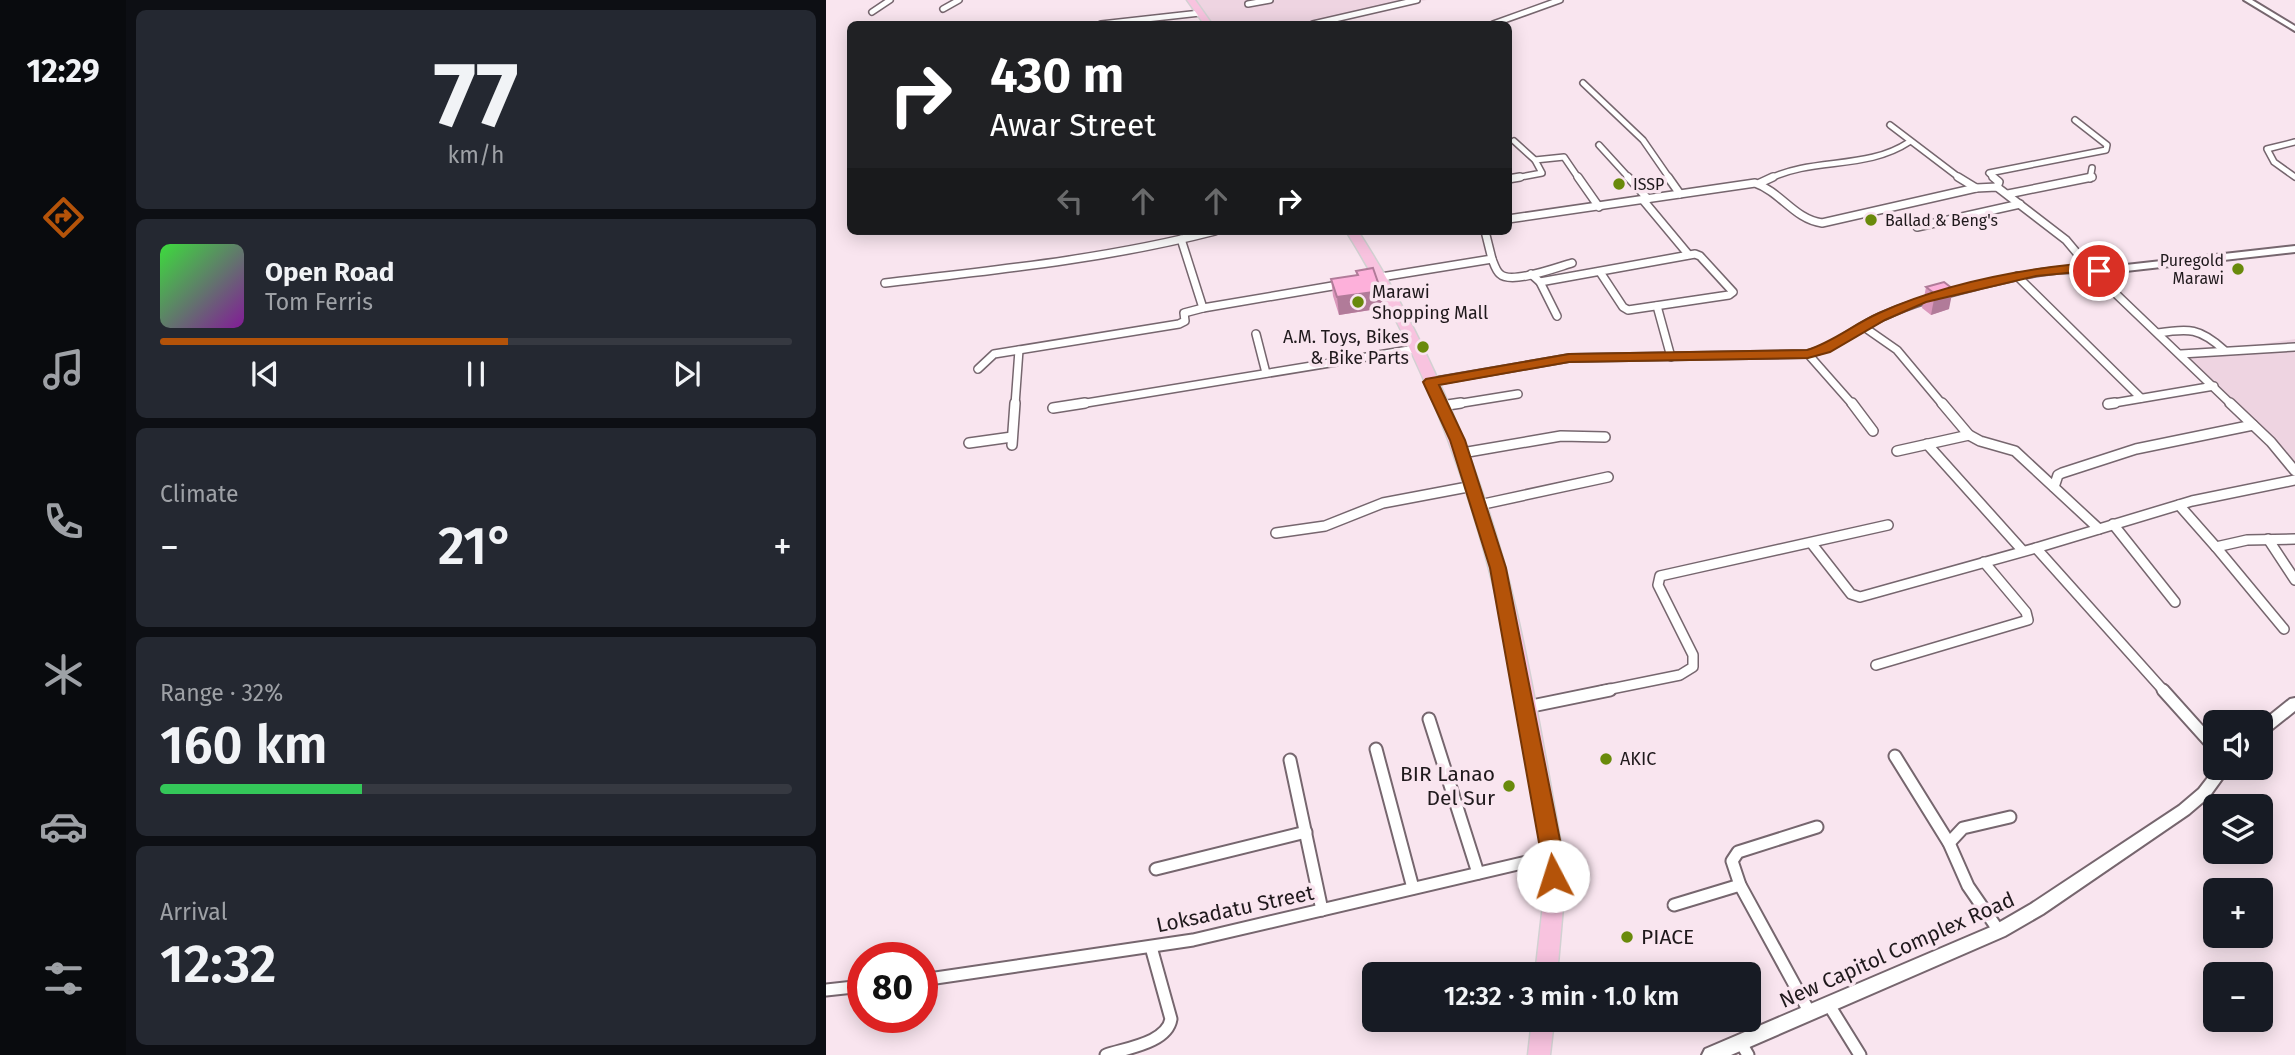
<!DOCTYPE html>
<html lang="en">
<head>
<meta charset="utf-8">
<style>
  :root { --surface:#171b24; --page:#242831; --text:#f1f3f6; --muted:#9ea1a6; --line:#363941; --accent:#b45309 }
  body { margin:0; font-family:"Fira Sans",sans-serif; background:var(--page); color:var(--text); height:100vh; display:flex; flex-direction:column; font-size:26px; white-space:nowrap }
  * { box-sizing:border-box; margin:0 }
  p { font-size:23px; color:var(--muted) }
  .icon { flex:none; width:38px; height:38px; fill:none; stroke:currentColor; stroke-width:2; stroke-linecap:round; stroke-linejoin:round }
  .map { position:relative; flex:1; overflow:hidden }
  .details { display:flex; flex-direction:column; gap:10px; padding:10px; background:#0d0f14; width:700px }
  .details>* { flex:none }
  .guide { position:absolute; left:21px; top:21px; width:665px; height:214px; border-radius:10px; box-shadow:0 4px 18px #0003; background:#202124; color:#fff; overflow:hidden }
  .buttons { position:absolute; left:1377px; top:710px; display:grid; gap:14px }
  .buttons a { display:grid; place-items:center; width:70px; height:70px; border-radius:10px; background:var(--surface); box-shadow:0 4px 18px #0003; font-size:35px }
  .speed { position:absolute; left:21px; top:942px; display:flex; gap:14px; font-size:35px; font-weight:700; text-align:center }
  .speed>* { display:grid; place-content:center; width:91px; height:91px; border-radius:50%; background:var(--surface); box-shadow:0 4px 18px #0003; line-height:1 }
  .speed .limit { border:10px solid #d22; background:#fff; color:#111 }
  .pin { position:absolute; display:grid; place-items:center; width:60px; height:60px; color:#fff; margin:-30px; border:4px solid #fff; border-radius:50%; box-shadow:0 2px 7px #0007 }
  .me { position:absolute; width:77px; margin:-38px; rotate:355deg; stroke-linejoin:round; filter:drop-shadow(0 0 5px #0008) }
  .turn { display:flex; align-items:center; gap:24px; height:147px; padding:0 28px; font-size:32px }
  .turn .icon { width:91px; height:91px; stroke-width:2.5 }
  .turn b { display:block; font-size:49px; line-height:60px }
  .lanes { display:flex; align-items:center; height:66px; padding:0 28px; background:#0003; justify-content:center; gap:35px; direction:ltr }
  .lanes .off { opacity:.35 }
  .big { font-size:52px; font-weight:600; line-height:1.1 }
  .details .card { flex:1; display:flex; flex-direction:column; justify-content:center; gap:10px; min-width:0; padding:0 24px; border-radius:10px; background:var(--page) }
  .details .dial { align-items:center; gap:0 }
  .dial b { font-size:91px; line-height:1 }
  .song { display:flex; align-items:center; gap:21px }
  .cover { width:84px; height:84px; border-radius:10px; background:linear-gradient(135deg,hsl(120 70% 55%),hsl(290 70% 35%)) }
  .played { height:7px; border-radius:4px; background:linear-gradient(90deg,var(--accent) 55%,var(--line) 55%) }
  .keys { display:flex; justify-content:space-around; direction:ltr }
  .heat { display:flex; justify-content:space-between; align-items:center; font-size:38px; direction:ltr }
  .charge { height:10px; border-radius:5px; background:linear-gradient(90deg,#34c759 32%,var(--line) 0) }
  .trip { position:absolute; left:536px; top:962px; width:399px; height:70px; border-radius:10px; background:var(--surface); box-shadow:0 4px 18px #0003; font-weight:600; line-height:70px; text-align:center }
  main { display:flex; flex:1; min-height:0 }
  .tab-bar { display:flex; flex-direction:column; width:126px; justify-content:space-around; align-items:center; background:#090b0e; color:var(--muted) }
  .tab-bar .icon { width:49px; height:49px }
  .tab-bar .on { color:var(--accent) }
  .tab-bar b { font-size:32px; color:var(--text) }
  .map>svg:first-child { display:block }
</style>
</head>
<body>
<main>
<nav class="tab-bar">
<b>12:29</b>
<svg class="icon on" aria-label="directions" viewBox="0 0 24 24"><path d="M12 3l9 9-9 9-9-9zM9 14v-3h6M13 9l2 2-2 2"/></svg>
<svg class="icon" aria-label="music" viewBox="0 0 24 24"><path d="M9 18V5l10-2v13"/><circle cx="6" cy="18" r="3"/><circle cx="16" cy="16" r="3"/></svg>
<svg class="icon" aria-label="phone" viewBox="0 0 24 24"><path d="M5 4h4l2 5-3 2q2 4 5 5l2-3 5 2v4C11 20 4 13 5 4z"/></svg>
<svg class="icon" aria-label="climate" viewBox="0 0 24 24"><path d="M12 3v18M4 7l16 10M4 17L20 7"/></svg>
<svg class="icon" aria-label="car" viewBox="0 0 24 24"><path d="M5 17H2v-5l4-1 3-4h7l3 4 3 1v5h-3M9 17h6M6 11h13"/><circle cx="7" cy="17" r="2"/><circle cx="17" cy="17" r="2"/></svg>
<svg class="icon" aria-label="filters" viewBox="0 0 24 24"><path d="M4 7h16M4 17h16"/><circle cx="9" cy="7" r="2"/><circle cx="15" cy="17" r="2"/></svg>
</nav>
<section class="details">
<div class="card dial"><b>77</b><p>km/h</p></div>
<div class="card">
<div class="song"><i class="cover"></i><div><b>Open Road</b><p>Tom Ferris</p></div></div>
<div class="played"></div>
<div class="keys"><svg class="icon" aria-label="previous" viewBox="0 0 24 24"><path d="M18 5L8 12l10 7zM5 5v14"/></svg><svg class="icon" aria-label="pause" viewBox="0 0 24 24"><path d="M8 5v14M16 5v14"/></svg><svg class="icon" aria-label="next" viewBox="0 0 24 24"><path d="M6 5l10 7-10 7zM19 5v14"/></svg></div>
</div>
<div class="card"><p>Climate</p>
<div class="heat"><a>−</a><b class="big">21°</b><a>+</a></div>
</div>
<div class="card"><p>Range · 32%</p><b class="big">160 km</b><div class="charge"></div></div>
<div class="card"><p>Arrival</p><b class="big">12:32</b></div>
</section>
<div class="map">
<svg width="1469" height="1055" viewBox="0 0 1469 1055">
  <rect width="100%" height="100%" fill="#f9e5ef"/>
  <!-- built -->
  <g fill="#eed4e1">
    <path d="M368,0H601L483,24H387Z"/>
    <path d="M1469,339V465L1362,356Z"/>
  </g>
  <g fill="none" stroke-linecap="round" stroke-linejoin="round">
    <!-- street-far3 casing -->
    <g stroke="#76666e" stroke-width="8">
      <g id="street-far3">
        <path d="M422,4L444,0"/>
        <path d="M117,9L133,0"/>
        <path d="M46,12L64,0"/>
        <path d="M275,24L374,13"/>
        <path d="M487,24L591,0"/>
        <path d="M667,24L734,0"/>
        <path d="M757,83L817,140L844,179"/>
        <path d="M1064,125L1135,179"/>
        <path d="M688,141L709,160"/>
        <path d="M1469,142L1441,149L1448,162L1469,177"/>
        <path d="M773,145L804,179"/>
        <path d="M684,179L716,173L709,160L738,157L753,179"/>
        <path d="M943,179C987,157 1041,170 1083,142"/>
        <path d="M1169,179L1163,173L1280,150L1281,145L1249,120"/>
        <path d="M1264,179L1266,168"/>
      </g>
    </g>
    <!-- street-far2 casing -->
    <g stroke="#76666e" stroke-width="10">
      <g id="street-far2">
        <path d="M752,177L773,207"/>
        <path d="M802,177L822,199"/>
        <path d="M842,177L854,194"/>
        <path d="M1132,177L1150,188"/>
        <path d="M1167,177L1173,182L1171,187"/>
        <path d="M682,179L694,177"/>
        <path d="M934,183L947,177"/>
        <path d="M1182,194L1266,177"/>
        <path d="M817,200L862,254"/>
        <path d="M682,219L929,183C955,192 968,219 996,223L1150,188L1171,187L1240,240L1266,271L1406,405"/>
        <path d="M1091,227L1194,204"/>
        <path d="M355,239L377,308L518,284"/>
        <path d="M666,259C668,264 670,271 674,274C685,285 732,267 746,263"/>
        <path d="M705,274L714,282L869,254L874,256L907,292L903,295L802,310L797,307L774,272"/>
        <path d="M1191,276L1315,398"/>
        <path d="M549,278L666,259L659,231"/>
        <path d="M714,282L731,316"/>
        <path d="M59,283C170,270 281,259 389,231"/>
        <path d="M831,306L845,357"/>
        <path d="M1038,327L1071,350L1117,405"/>
        <path d="M1332,333C1363,328 1374,328 1398,350"/>
        <path d="M430,334L440,373"/>
        <path d="M982,354L1027,405"/>
        <path d="M1355,354L1469,347"/>
        <path d="M152,369L168,354L353,324L359,321L358,313L377,308"/>
        <path d="M1282,404L1388,386"/>
        <path d="M189,405L193,350"/>
        <path d="M248,405L589,349"/>
        <path d="M624,405L692,394"/>
      </g>
    </g>
    <!-- street-far1 casing -->
    <g stroke="#76666e" stroke-width="12">
      <g id="street-far1">
        <path d="M1026,403L1047,431"/>
        <path d="M1404,403L1445,442L1469,471"/>
        <path d="M1282,404L1289,403"/>
        <path d="M615,406L635,403"/>
        <path d="M227,408L259,403"/>
        <path d="M1143,435L1154,441L1189,451L1273,529"/>
        <path d="M143,443L186,437"/>
        <path d="M1101,444L1197,551"/>
        <path d="M186,445L189,403"/>
        <path d="M1071,451L1143,435L1116,403"/>
        <path d="M636,453L735,436L779,437"/>
        <path d="M1228,487L1232,475L1236,473L1310,449L1427,425"/>
        <path d="M653,505L782,477"/>
        <path d="M1353,505L1390,547"/>
        <path d="M1287,524L1349,602"/>
        <path d="M450,533L499,526L557,503L647,486"/>
        <path d="M1442,539L1469,580"/>
        <path d="M986,544L1025,594L1034,597L1210,548"/>
        <path d="M1458,629L1390,547L1421,540L1469,539"/>
        <path d="M1050,665L1202,620L1200,612L1158,562"/>
        <path d="M775,691L854,675L867,667V655L832,585L834,576L1062,525"/>
        <path d="M1338,691L1210,548L1366,501L1469,480"/>
      </g>
    </g>
    <!-- street casing -->
    <g stroke="#76666e" stroke-width="15">
      <g id="street">
        <path d="M1337,690L1390,749"/>
        <path d="M701,707L784,690"/>
        <path d="M603,719L652,873"/>
        <path d="M550,749L587,888"/>
        <path d="M1069,756L1123,843L1142,886L1173,931"/>
        <path d="M464,760L496,910"/>
        <path d="M1123,843L1137,828L1184,817"/>
        <path d="M330,869L480,832"/>
        <path d="M848,905L914,885"/>
        <path d="M96,980L367,940L726,856"/>
        <path d="M0,990L37,986"/>
        <path d="M1003,1005L1034,1055"/>
        <path d="M984,1013L914,885L906,861L912,852L991,827"/>
        <path d="M915,1043L922,1055"/>
        <path d="M280,1055C300,1048 341,1043 345,1019L325,947"/>
      </g>
    </g>
    <!-- secondary casing -->
    <g stroke="#76666e" stroke-width="4">
      <g id="secondary">
        <path d="M1418,0H1426L1469,26V31Z"/>
        <path d="M1469,246V252L1273,274C1231,268 1192,279 1151,289C1119,297 1088,305 1059,319C1030,332 1014,349 982,357L743,361L604,385L599,382L604,379L743,355L982,351C1008,344 1028,325 1053,314C1085,300 1117,292 1151,284C1192,274 1231,263 1273,268Z"/>
        <path d="M1469,698V711L1440,734L1435,736L1434,723L1464,699Z"/>
        <path d="M1390,767L1404,768L1383,797L1363,814L1217,914L1179,936L905,1055H876L879,1049L1167,926L1205,904L1353,806L1373,789Z"/>
      </g>
    </g>
    <!-- highway casing -->
    <g stroke="#d2d1d2" stroke-width="3">
      <g id="highway">
        <path d="M361,0H369L386,24H378Z"/>
        <path d="M520,231H532C604,343 660,481 690,610C709,691 722,774 737,855L738,896L731,975H709L718,896L717,855C702,773 692,690 673,609C642,477 592,346 520,231Z"/>
        <path d="M706,1020H728L724,1055H702Z"/>
      </g>
    </g>
    <!-- street-far3 -->
    <use href="#street-far3" stroke="#fff" stroke-width="5"/>
    <!-- street-far2 -->
    <use href="#street-far2" stroke="#fff" stroke-width="7"/>
    <!-- street-far1 -->
    <use href="#street-far1" stroke="#fff" stroke-width="9"/>
    <!-- street -->
    <use href="#street" stroke="#fff" stroke-width="11"/>
    <!-- secondary -->
    <use href="#secondary" fill="#fff" fill-rule="evenodd"/>
    <!-- highway -->
    <use href="#highway" fill="#f8c3df" fill-rule="evenodd"/>
  </g>
  <!-- wall -->
  <g fill="#da97bb">
    <path d="M530,271L555,291L557,308L513,315L507,296L505,279L531,275Z"/>
    <path d="M1118,282L1123,309L1105,315L1096,308L1100,287Z"/>
  </g>
  <!-- shaded-wall -->
  <g fill="#b17b99">
    <path d="M1127,289L1123,309L1105,315L1109,294Z"/>
    <path d="M555,291L557,308L513,315L511,297Z"/>
  </g>
  <!-- building -->
  <g fill="#fdb0da" stroke="#b17b99" stroke-width="2">
    <path d="M547,268L555,291L511,297L505,279L532,275L530,271Z"/>
    <path d="M1118,282L1127,289L1109,294L1100,287Z"/>
  </g>
  <!-- route -->
  <path fill="#b45309" stroke="#753606" stroke-width="2" d="M1251,264L1273,267L1279,271L1273,275L1251,272L1210,276L1100,302L1059,320L1004,352L982,358L743,362L613,385L639,440L680,568L737,855L738,876L735,882L727,885L720,882L664,568L624,440L597,382L600,379L743,354L981,350C1007,342 1028,324 1053,313C1113,286 1184,271 1251,264Z"/>
  <!-- markers -->
  <g fill="#698a0b" stroke="#f9e5ef" stroke-width="2.5">
    <circle cx="793" cy="184" r="7"/>
    <circle cx="1045" cy="220" r="7"/>
    <circle cx="1412" cy="269" r="7"/>
    <circle cx="532" cy="302" r="7"/>
    <circle cx="597" cy="347" r="7"/>
    <circle cx="780" cy="759" r="7"/>
    <circle cx="683" cy="786" r="7"/>
    <circle cx="801" cy="937" r="7"/>
  </g>
  <g text-anchor="middle" dominant-baseline="central" stroke-width="7" stroke-linejoin="round" paint-order="stroke">
    <!-- far-poi labels -->
    <g font-size="16" fill="#1f191c" stroke="#f9e5ef" text-anchor="start">
      <text x="807" y="184">ISSP</text>
      <text x="1059" y="220">Ballad &amp; Beng's</text>
      <text x="1398" y="260" text-anchor="end">Puregold<tspan x="1398" dy="18">Marawi</tspan></text>
    </g>
    <!-- poi labels -->
    <g font-size="18" fill="#1f191c" stroke="#f9e5ef" text-anchor="start">
      <text x="546" y="292">Marawi<tspan x="546" dy="21">Shopping Mall</tspan></text>
      <text x="583" y="337" text-anchor="end">A.M. Toys, Bikes<tspan x="583" dy="21">&amp; Bike Parts</tspan></text>
      <text x="794" y="759">AKIC</text>
    </g>
    <!-- near-poi labels -->
    <g font-size="21" fill="#1f191c" stroke="#f9e5ef" text-anchor="end">
      <text x="669" y="774">BIR Lanao<tspan x="669" dy="24">Del Sur</tspan></text>
      <text x="815" y="937" text-anchor="start">PIACE</text>
    </g>
    <!-- near-street labels -->
    <g font-size="21" fill="#1f191c" stroke="#f9e5ef">
      <text transform="translate(409 909) rotate(-12)">Loksadatu Street</text>
      <text transform="translate(1071 950) rotate(-24)">New Capitol Complex Road</text>
    </g>
  </g>
</svg>
<div class="buttons">
<a><svg class="icon" aria-label="sound" viewBox="0 0 24 24"><path d="M4 9h4l5-4v14l-5-4H4zM17 9q2 3 0 6"/></svg></a>
<a><svg class="icon" aria-label="layers" viewBox="0 0 24 24"><path d="M12 4l9 5-9 5-9-5zM3 14l9 5 9-5"/></svg></a>
<a>+</a>
<a>−</a>
</div>
<div class="speed"><div class="limit">80</div></div>
<div class="pin" style="left:1273px;top:271px;background:#d93025"><svg class="icon" aria-label="arrive" viewBox="0 0 24 24"><path d="M6 21V4h12l-3 4 3 4H6"/></svg></div>
<svg class="me" style="left:727px;top:876px" viewBox="-20 -20 40 40"><circle r="19" fill="#fff"/><path d="M0-13L10 11 0 6-10 11z" fill="#b45309"/></svg>
<div class="trip">12:32 · 3 min · 1.0 km</div>
<div class="guide">
<div class="turn"><svg class="icon" aria-label="right" viewBox="0 0 24 24"><path d="M7 20v-9h11M14 6l5 5-5 5"/></svg><div><b>430 m</b>Awar Street</div></div>
<div class="lanes"><svg class="icon off" aria-label="left" viewBox="0 0 24 24"><path d="M17 20v-9H6M10 6l-5 5 5 5"/></svg><svg class="icon off" aria-label="ahead" viewBox="0 0 24 24"><path d="M12 20V5M6 11l6-6 6 6"/></svg><svg class="icon off" aria-label="ahead" viewBox="0 0 24 24"><path d="M12 20V5M6 11l6-6 6 6"/></svg><svg class="icon" aria-label="right" viewBox="0 0 24 24"><path d="M7 20v-9h11M14 6l5 5-5 5"/></svg></div>
</div>
</div>
</main>
</body>
</html>
